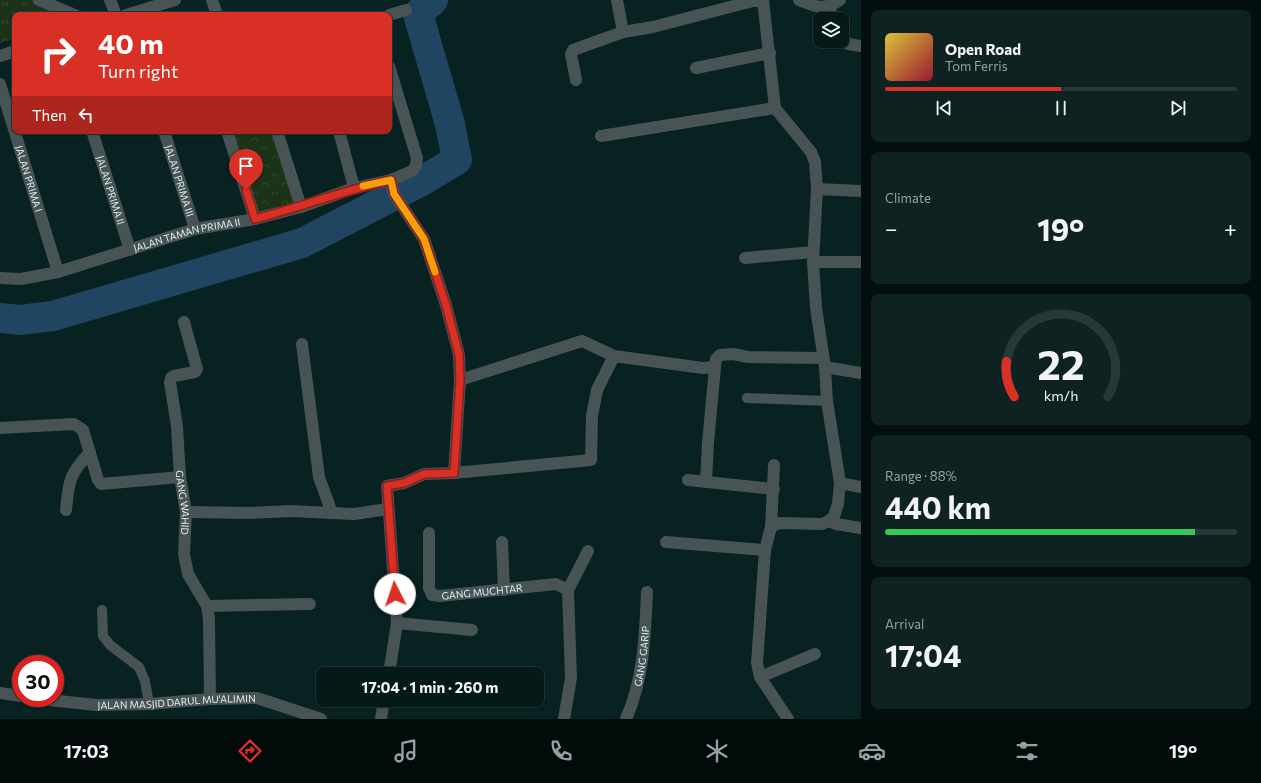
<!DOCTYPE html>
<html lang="en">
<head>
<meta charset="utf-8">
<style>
  :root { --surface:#061919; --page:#0f2222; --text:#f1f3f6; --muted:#98a0a2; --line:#273838; --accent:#d93025 }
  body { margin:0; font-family:Commissioner,sans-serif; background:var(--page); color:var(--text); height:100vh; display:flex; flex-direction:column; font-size:15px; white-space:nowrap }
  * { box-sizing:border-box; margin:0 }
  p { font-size:13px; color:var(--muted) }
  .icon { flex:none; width:22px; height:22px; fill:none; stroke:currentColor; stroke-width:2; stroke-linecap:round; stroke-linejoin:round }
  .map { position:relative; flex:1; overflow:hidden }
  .side { display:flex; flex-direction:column; gap:10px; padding:10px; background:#030e0e; width:400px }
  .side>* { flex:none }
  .hud { position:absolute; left:12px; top:12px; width:380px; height:122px; border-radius:8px; box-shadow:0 1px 3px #0004,0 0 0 1px var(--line); background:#d93025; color:#fff; overflow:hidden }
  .tools { position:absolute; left:813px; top:12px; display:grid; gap:8px }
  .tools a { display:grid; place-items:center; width:36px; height:36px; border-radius:8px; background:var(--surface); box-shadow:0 1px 3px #0004,0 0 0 1px var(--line); font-size:20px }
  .speed { position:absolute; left:12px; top:655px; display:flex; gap:8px; font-size:20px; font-weight:700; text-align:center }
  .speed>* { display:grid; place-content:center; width:52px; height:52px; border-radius:50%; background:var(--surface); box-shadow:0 1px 3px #0004,0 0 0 1px var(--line); line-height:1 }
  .speed .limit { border:6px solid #d22; background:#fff; color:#111 }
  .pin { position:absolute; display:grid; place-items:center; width:34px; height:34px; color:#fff; margin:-41px -17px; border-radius:50% 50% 50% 0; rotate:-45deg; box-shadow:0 0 4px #0007 }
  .pin .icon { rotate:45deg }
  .me { position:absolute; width:44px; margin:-22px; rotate:356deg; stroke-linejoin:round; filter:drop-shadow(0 0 3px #0008) }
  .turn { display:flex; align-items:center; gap:14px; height:84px; padding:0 20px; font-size:18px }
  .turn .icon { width:52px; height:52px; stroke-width:2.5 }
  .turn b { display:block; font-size:28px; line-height:34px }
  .then { display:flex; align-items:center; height:38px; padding:0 20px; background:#0003; gap:8px; font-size:15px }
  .big { font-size:30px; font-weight:700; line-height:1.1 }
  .side .widget { flex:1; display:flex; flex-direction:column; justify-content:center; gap:6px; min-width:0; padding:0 14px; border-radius:8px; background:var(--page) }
  .side .dial { align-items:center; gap:0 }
  .dial svg { height:104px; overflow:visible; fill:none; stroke:var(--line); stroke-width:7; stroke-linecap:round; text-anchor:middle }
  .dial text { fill:var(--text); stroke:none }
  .song { display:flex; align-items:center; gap:12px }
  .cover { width:48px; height:48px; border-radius:6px; background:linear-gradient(135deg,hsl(50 70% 55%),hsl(350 70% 35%)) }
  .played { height:4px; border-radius:2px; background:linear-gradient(90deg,var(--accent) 50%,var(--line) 50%) }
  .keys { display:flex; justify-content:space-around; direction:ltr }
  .heat { display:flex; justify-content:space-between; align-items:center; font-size:22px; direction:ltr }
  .charge { height:6px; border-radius:3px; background:linear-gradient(90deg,#34c759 88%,var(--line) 0) }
  .trip { position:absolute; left:316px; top:667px; width:228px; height:40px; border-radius:8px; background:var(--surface); box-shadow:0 1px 3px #0004,0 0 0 1px var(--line); font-weight:700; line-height:40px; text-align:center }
  .tab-bar { display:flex; height:64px; justify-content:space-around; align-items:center; background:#020a0a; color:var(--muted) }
  .tab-bar .icon { width:28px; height:28px }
  .tab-bar .on { color:var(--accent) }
  .tab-bar b { font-size:18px; color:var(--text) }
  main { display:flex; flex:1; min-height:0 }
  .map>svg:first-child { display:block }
</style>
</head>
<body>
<main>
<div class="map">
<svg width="861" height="719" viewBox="0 0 861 719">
  <defs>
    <pattern id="park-crowns" width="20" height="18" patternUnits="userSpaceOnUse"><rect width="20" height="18" fill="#1b3417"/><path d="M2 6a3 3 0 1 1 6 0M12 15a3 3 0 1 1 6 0" fill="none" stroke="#31482e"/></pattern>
  </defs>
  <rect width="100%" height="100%" fill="#082121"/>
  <!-- park -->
  <g fill="url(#park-crowns)">
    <path d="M0,0H36L75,15H15V38L0,43Z"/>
    <path d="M232,131H272L294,204L258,214Z"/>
  </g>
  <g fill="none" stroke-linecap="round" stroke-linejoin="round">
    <!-- river -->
    <path stroke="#204561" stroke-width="30" d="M0,318L20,320L53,316L302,243L422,181L457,160L450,124L418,14L433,0"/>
    <!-- lane -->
    <g stroke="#485356" stroke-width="10">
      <path d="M747,398L827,401"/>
      <path d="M102,610L103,636L110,645L139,667L145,681L149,704"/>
    </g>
    <!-- street -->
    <g stroke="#485356" stroke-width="12">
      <path d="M39,0L75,15"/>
      <path d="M110,0L116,15"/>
      <path d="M212,0L217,15"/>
      <path d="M617,0L623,32"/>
      <path d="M763,0L775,108L811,152L815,162L817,189L813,262L816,308L825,367L827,401L840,483L838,504L834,516L829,521L822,524L779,523L771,527"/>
      <path d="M799,0C815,7 824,11 840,0"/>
      <path d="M829,6L833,19"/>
      <path d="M126,15L175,0"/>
      <path d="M389,15L406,10"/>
      <path d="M842,37L848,44L861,46"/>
      <path d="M0,56L15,51"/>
      <path d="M696,68L770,53"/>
      <path d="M576,80L571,54L573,50L623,32L653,27L753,1H762"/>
      <path id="s1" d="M0,84L58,272"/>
      <path id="s2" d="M92,131L130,250"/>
      <path id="s3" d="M164,131L195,229"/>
      <path d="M227,131L255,219"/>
      <path d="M277,131L301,207"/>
      <path d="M339,131L354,188"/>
      <path d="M601,136L775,108"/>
      <path d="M391,180L394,194L424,239L446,305L459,355L460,380L454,473"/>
      <path d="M817,189L861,191"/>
      <path d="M745,258L813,252"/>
      <path d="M813,262H861"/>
      <path id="s4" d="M0,278L21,279L58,272L195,229L255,219L301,207L354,188L391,180L412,171L416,166L417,158L389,66"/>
      <path id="s5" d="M184,322L197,369L195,372L174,376L171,378L170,382L177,426L180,477L186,512L184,554L188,574L207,606L209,619L210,699"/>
      <path d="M715,367L716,359L720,355L733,354L748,357L822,358"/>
      <path d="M825,367L861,373"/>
      <path d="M460,380L582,341L614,356L703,368L715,367L708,443L706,482"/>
      <path d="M0,428L74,424L83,430L98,480L101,484L180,477"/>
      <path d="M774,465L771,527L765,550L757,663L760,677L788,719"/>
      <path d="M688,480L774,489"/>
      <path d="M840,483L861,487"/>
      <path d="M66,510C69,480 69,475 90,452"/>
      <path d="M186,512L251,513L291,511L332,513L319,477L302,344"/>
      <path d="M332,513L354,514L388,509"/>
      <path d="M829,521L836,524L861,528"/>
      <path id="s6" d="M429,533V588L432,595L440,596L556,584L568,590L571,678L564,719"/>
      <path d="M502,542L504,590"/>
      <path d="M666,542L765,550"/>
      <path d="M568,590L588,551"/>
      <path d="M207,606L310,604"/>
      <path d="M397,623L472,630"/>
      <path d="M389,674L397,623L387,486L404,483L424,474L454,473L591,460L592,416L597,390L614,356"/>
      <path d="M760,677L815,654"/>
      <path d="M0,693L21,696"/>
      <path id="s7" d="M30,698L96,705L149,704L210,699L257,698L321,719"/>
      <path d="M381,719L384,700"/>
      <path id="s8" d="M626,719C644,678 645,636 647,592"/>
    </g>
  </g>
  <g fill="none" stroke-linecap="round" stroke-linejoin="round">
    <!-- route casing -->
    <g stroke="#8d1f18" stroke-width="10">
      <path id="route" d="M246,190L255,219C301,207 345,190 391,180L394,194L424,239L446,305L459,355L460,380L454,473L424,474L404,483L387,486L395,594"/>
    </g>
    <!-- route -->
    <use href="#route" stroke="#d93025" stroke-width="7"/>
    <!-- slow -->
    <path stroke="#f59e0b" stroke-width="7" d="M363,186L391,180L394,194L424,239L435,272"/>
  </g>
  <g text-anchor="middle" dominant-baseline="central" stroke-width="4" stroke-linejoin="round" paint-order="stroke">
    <!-- street labels -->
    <g font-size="10" fill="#e1efef" stroke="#011817">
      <text stroke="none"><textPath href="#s1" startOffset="99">JALAN PRIMA I</textPath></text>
      <text stroke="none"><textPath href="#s3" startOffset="52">JALAN PRIMA III</textPath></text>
      <text stroke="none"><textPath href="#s2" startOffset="62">JALAN PRIMA II</textPath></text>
      <text stroke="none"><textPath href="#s4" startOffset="193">JALAN TAMAN PRIMA II</textPath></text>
      <text stroke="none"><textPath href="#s5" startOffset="203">GANG WAHID</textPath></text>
      <text stroke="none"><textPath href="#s6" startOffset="113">GANG MUCHTAR</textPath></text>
      <text stroke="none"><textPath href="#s8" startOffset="65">GANG GARIP</textPath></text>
      <text stroke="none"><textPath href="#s7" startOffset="147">JALAN MASJID DARUL MU'ALIMIN</textPath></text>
    </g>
  </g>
</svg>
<div class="tools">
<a><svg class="icon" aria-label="layers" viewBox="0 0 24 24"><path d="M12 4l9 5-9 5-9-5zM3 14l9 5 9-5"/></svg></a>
</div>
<div class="speed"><div class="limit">30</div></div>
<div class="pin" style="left:246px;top:190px;background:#d93025"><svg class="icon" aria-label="arrive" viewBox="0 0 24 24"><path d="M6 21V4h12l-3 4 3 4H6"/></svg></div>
<svg class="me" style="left:395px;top:594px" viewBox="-20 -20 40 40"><circle r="19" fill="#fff"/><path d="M0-13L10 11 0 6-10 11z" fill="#d93025"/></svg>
<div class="trip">17:04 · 1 min · 260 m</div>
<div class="hud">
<div class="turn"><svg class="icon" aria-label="right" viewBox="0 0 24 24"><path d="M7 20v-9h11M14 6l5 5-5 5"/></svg><div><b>40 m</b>Turn right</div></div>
<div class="then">Then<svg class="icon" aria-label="left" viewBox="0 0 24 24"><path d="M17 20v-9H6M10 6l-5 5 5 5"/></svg></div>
</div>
</div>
<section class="side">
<div class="widget">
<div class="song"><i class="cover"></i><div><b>Open Road</b><p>Tom Ferris</p></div></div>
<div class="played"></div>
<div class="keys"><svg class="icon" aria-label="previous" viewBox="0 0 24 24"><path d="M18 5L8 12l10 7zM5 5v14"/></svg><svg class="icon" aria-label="pause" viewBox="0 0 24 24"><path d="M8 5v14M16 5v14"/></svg><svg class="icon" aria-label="next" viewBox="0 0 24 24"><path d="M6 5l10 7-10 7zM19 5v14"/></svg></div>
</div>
<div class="widget"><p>Climate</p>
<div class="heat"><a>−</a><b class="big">19°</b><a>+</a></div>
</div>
<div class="widget dial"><svg viewBox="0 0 100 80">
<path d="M14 69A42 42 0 1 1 86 69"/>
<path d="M14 69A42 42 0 0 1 8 42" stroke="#d93025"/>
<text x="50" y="56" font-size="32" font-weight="700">22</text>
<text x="50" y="72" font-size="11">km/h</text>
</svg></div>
<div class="widget"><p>Range · 88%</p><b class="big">440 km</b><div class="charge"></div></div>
<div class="widget"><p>Arrival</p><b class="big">17:04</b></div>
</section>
</main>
<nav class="tab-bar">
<b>17:03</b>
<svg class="icon on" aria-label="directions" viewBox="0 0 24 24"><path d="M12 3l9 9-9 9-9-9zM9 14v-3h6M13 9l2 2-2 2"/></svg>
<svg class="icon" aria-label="music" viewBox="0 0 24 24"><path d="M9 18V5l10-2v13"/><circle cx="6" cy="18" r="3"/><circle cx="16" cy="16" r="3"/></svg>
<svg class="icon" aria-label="phone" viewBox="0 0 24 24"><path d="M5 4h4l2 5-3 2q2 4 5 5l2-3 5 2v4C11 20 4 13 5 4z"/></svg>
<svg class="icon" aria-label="climate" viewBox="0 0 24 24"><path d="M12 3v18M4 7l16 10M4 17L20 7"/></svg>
<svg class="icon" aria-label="car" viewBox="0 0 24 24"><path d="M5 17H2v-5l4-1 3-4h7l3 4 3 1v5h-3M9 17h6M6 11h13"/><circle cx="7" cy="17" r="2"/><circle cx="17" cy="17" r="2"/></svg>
<svg class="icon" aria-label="filters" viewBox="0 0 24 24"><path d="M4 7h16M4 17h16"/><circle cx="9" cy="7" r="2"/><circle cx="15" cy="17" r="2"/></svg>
<b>19°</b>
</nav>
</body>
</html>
